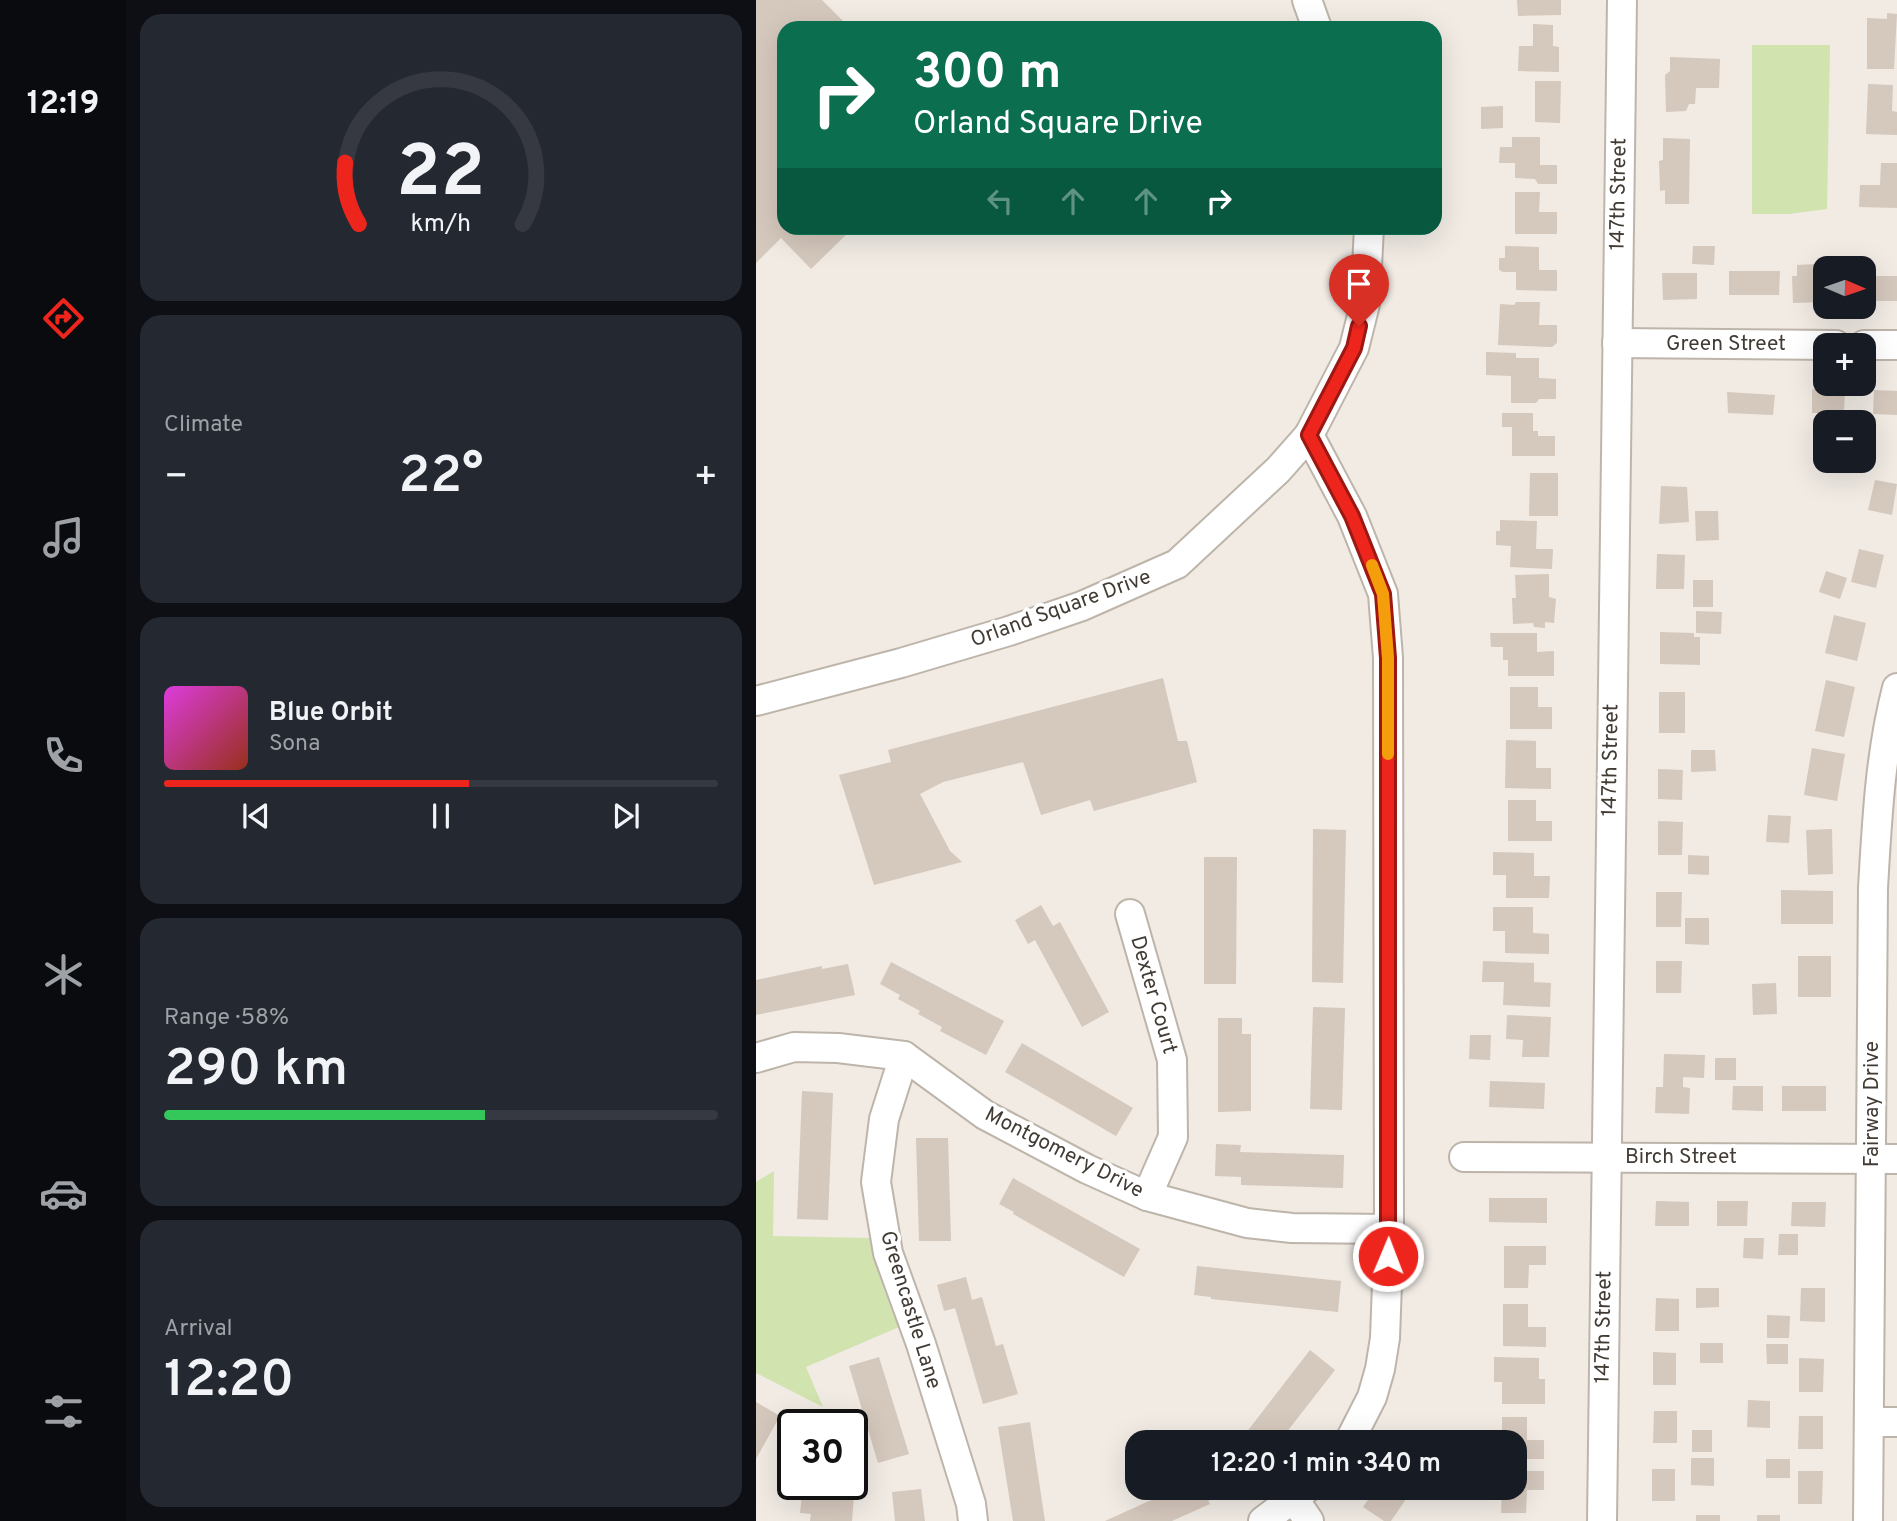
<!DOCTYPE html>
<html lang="en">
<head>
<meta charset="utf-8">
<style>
  :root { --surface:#171b24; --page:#242831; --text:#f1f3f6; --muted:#9ea1a6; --line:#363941; --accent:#ee251d }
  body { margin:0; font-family:Overpass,sans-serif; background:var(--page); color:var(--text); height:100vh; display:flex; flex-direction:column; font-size:26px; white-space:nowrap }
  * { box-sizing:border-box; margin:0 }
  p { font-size:23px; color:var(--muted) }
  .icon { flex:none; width:38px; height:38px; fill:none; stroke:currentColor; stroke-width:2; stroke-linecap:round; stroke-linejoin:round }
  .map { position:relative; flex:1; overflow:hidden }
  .details { display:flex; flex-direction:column; gap:14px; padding:14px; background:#0d0f14; width:630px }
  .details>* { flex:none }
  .guide { position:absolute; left:21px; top:21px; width:665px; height:214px; border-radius:21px; box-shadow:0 7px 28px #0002; background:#0b6e4f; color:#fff; overflow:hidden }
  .needle { width:46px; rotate:92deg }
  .buttons { position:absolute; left:1057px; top:256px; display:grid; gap:14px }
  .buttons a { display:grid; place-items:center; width:63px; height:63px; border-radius:14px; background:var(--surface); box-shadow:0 7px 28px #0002; font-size:35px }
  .speed { position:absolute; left:21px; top:1409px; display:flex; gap:14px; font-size:35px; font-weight:700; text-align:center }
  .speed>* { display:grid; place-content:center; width:91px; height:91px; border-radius:50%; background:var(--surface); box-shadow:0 7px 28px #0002; line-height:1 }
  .speed .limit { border:4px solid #111; border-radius:10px; background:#fff; color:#111 }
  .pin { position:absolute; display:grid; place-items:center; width:60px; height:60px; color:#fff; margin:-72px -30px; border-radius:50% 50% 50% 0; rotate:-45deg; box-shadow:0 0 7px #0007 }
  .pin .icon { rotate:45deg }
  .me { position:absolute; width:77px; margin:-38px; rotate:1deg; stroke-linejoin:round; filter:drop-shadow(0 0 5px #0008) }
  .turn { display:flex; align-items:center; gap:24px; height:147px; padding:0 21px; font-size:32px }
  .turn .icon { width:91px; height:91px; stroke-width:2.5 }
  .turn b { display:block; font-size:49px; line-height:60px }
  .lanes { display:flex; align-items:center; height:66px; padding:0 21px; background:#0003; justify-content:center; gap:35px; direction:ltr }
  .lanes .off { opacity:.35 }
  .big { font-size:52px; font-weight:600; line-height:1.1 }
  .details .tile { flex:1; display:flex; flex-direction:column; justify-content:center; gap:10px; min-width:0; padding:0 24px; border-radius:21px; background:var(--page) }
  .details .dial { align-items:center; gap:0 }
  .dial svg { height:182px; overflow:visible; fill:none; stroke:var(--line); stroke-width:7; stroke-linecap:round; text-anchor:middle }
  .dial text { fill:var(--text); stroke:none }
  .song { display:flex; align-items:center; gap:21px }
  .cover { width:84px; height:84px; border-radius:10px; background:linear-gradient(135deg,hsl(300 70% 55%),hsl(10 70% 35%)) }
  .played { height:7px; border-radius:4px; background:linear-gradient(90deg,var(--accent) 55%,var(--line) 55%) }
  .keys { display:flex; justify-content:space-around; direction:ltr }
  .heat { display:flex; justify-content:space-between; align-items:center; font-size:38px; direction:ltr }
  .charge { height:10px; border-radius:5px; background:linear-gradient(90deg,#34c759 58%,var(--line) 0) }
  .trip { position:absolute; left:369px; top:1430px; width:402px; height:70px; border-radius:21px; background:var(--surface); box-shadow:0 7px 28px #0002; font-weight:600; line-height:70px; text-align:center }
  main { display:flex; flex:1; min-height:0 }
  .menu { display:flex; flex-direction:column; width:126px; justify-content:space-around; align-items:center; background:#090b0e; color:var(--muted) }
  .menu .icon { width:49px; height:49px }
  .menu .on { color:var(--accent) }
  .menu b { font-size:32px; color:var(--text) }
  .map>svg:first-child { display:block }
</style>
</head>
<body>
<main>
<nav class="menu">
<b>12:19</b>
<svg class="icon on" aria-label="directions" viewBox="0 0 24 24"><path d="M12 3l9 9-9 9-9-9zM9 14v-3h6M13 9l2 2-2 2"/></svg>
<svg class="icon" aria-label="music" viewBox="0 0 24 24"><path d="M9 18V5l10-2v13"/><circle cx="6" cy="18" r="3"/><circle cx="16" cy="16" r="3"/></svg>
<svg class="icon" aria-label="phone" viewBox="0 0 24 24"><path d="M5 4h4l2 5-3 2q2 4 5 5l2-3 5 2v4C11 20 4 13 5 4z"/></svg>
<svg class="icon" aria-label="climate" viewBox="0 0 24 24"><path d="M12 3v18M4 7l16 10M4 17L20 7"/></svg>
<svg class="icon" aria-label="car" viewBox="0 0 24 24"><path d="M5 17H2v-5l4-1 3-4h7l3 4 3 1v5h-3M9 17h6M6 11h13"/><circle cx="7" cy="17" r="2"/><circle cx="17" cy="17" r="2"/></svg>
<svg class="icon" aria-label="filters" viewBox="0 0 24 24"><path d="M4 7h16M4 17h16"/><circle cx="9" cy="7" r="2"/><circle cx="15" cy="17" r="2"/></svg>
</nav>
<section class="details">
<div class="tile dial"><svg viewBox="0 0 100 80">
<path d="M14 69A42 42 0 1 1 86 69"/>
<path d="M14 69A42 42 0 0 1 8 42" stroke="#ee251d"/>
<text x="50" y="56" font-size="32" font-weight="700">22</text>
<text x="50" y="72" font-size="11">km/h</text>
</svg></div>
<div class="tile"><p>Climate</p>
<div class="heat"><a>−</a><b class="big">22°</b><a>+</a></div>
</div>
<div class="tile">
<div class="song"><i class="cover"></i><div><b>Blue Orbit</b><p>Sona</p></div></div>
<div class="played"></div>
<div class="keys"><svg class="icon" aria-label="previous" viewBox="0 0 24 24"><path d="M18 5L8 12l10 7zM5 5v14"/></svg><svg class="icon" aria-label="pause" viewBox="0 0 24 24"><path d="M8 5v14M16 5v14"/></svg><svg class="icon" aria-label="next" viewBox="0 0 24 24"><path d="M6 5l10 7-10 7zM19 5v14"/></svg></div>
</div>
<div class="tile"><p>Range · 58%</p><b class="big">290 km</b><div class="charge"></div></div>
<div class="tile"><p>Arrival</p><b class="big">12:20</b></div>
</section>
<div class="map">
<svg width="1141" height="1521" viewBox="0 0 1141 1521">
  <rect width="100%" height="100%" fill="#f1ebe4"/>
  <!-- green -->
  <g fill="#d1e3ae">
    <path d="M996,45H1074L1071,209L1033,214H996Z"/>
    <path d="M18,1171L17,1236L115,1238L128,1290L143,1327L50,1367L67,1407L0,1373V1182Z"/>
  </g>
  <!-- building -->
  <g fill="#d5c8bd">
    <path d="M0,0H66L94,28H28V228H97L55,269L25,238L0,263Z"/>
    <path d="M761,0H805V15L762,16Z"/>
    <path d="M1131,13L1141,14L1138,69H1111V18L1131,19Z"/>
    <path d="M777,24L797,25V46L803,47V72L762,71L763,46H777Z"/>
    <path d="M914,57L964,59L963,88H940L939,104H933L930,111L910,112L909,75L914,71Z"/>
    <path d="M779,81H805L804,123L779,122Z"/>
    <path d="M1112,84L1137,85L1136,111L1141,112V135L1110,134Z"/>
    <path d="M747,106V128L725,129V107Z"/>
    <path d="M756,137H784V165H801V184H782L779,179L759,178V163H743L744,147H756Z"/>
    <path d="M907,138L934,139L933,204H909V190L904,191L903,161L907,160Z"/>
    <path d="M1125,163H1141V208L1103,207L1104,185H1124Z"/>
    <path d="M759,192H784L783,212H801V234H759Z"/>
    <path d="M749,246L783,247V270H801V291L760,290V272H747L743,270V258H749Z"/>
    <path d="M937,246H959L958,265L936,264Z"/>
    <path d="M1079,262H1095L1096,268H1079Z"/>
    <path d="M1060,264L1061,275H1069V302L1037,303L1036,276H1041V265Z"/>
    <path d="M973,271H1024L1023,295H973Z"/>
    <path d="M906,273H941V299L907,300Z"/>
    <rect x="1110" y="276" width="31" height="25"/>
    <path d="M760,302H784L783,325H801V343L796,347L742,345L744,304L758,305Z"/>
    <path d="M730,352L760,353V358H783V378L800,379V399H783L780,403H755V376L730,375Z"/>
    <path d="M1056,389H1089L1088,413H1056Z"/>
    <path d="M1118,390L1141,391V415L1117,414Z"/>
    <path d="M971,392L1019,395L1017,415L972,413Z"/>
    <path d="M746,413H777V431H782V436H799V456H756V427H746Z"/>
    <path d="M774,473H802V516H773Z"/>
    <path d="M1119,480L1141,484L1136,515L1112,510Z"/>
    <path d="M905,486L931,487L933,522L903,524Z"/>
    <path d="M939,511H962L963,540L940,541Z"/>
    <path d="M744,520L781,521L780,549H797L796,569L754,567L755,546L740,545V531H744Z"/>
    <path d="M1103,549L1128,555L1120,588L1095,582Z"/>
    <path d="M901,554L929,555L928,589H900Z"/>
    <path d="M1070,571L1091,578L1084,599L1063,592Z"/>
    <path d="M793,574V597L800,599L798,623L789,622V628L778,627L777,623L757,624L756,598H760L759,575Z"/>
    <rect x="937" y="580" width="20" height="27"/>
    <path d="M940,611L966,612L965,634L940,633Z"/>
    <path d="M1078,615L1110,623L1101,661L1069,653Z"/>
    <path d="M904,632L938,633V637H944V665L904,664Z"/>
    <path d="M734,633H781V652L798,651V676H752V660H747V647H735Z"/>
    <path d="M407,678L422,741H431L441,782L338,811L334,800L285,815L267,762L187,782L164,794L194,851L206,862L118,885L83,775L135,762L132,750Z"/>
    <path d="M1070,680L1099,687L1088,737L1059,731Z"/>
    <path d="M754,687H782V707H796V729H754Z"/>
    <rect x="903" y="692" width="26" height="41"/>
    <path d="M750,740L780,741V768H795V789L749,788Z"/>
    <path d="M1056,748L1089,754L1081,801L1048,795Z"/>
    <path d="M935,750H959L960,771L935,772Z"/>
    <path d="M902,769L927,770L926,800L902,799Z"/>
    <path d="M752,800H780V821H796V841H752Z"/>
    <path d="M1012,815L1035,816L1033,843L1010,842Z"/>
    <path d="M902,821L927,822L926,855H902Z"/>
    <path d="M557,829L590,830L587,983L556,982Z"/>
    <path d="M1076,829L1077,874L1052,875L1050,830Z"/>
    <path d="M737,852L778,853V876H794L793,898H750V875H737Z"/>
    <path d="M932,855L953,856V875L932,874Z"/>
    <path d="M448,857H481L480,984H448Z"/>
    <path d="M1025,890L1077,891V924H1025Z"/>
    <path d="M900,892H926L925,927H900Z"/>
    <path d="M285,905L297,926L304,922L353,1012L326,1027L279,940L272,944L259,920Z"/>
    <path d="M737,907H777V933L793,934V954L749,953V931H737Z"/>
    <path d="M929,918H953V945L929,944Z"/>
    <rect x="1042" y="956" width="33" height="41"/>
    <path d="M727,961L778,963V982L795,983L794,1007L747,1005L748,982H726Z"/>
    <path d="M900,961H926L925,993H900Z"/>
    <path d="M135,962L248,1021L230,1055L184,1031L186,1027L162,1014L164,1011L142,999L144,995L124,984Z"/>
    <path d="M92,964L99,995L0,1015V980L66,966V969Z"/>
    <path d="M1020,983L1021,1014L997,1015L996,984Z"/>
    <path d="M557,1007L589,1008L586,1110L554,1109Z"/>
    <path d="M751,1015L795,1017L793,1057H766L767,1040L750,1039Z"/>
    <path d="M462,1018H486V1034H495V1111L462,1112Z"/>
    <path d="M714,1035H735L734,1060L713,1059Z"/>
    <path d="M266,1043L377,1108L360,1136L249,1072Z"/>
    <path d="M908,1054L949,1055L948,1078L927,1077V1087L934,1088L933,1114L899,1113L900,1087H907Z"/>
    <rect x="959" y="1058" width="21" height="22"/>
    <path d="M734,1081L789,1083L788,1109L733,1107Z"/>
    <path d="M977,1086H1007V1111L976,1110Z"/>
    <rect x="1026" y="1086" width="44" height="25"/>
    <path d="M46,1091L77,1093L72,1220L41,1219Z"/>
    <path d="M160,1138H192L195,1241H163Z"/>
    <path d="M460,1144L485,1145L484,1152L588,1155L587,1188L485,1185V1177L459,1176Z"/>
    <path d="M257,1178L384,1249L368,1277L257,1214L258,1212L243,1204Z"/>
    <path d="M733,1198H791V1223L733,1222Z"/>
    <path d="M900,1201L933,1202V1226H899Z"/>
    <path d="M961,1201H992L991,1226H961Z"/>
    <path d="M1036,1202H1070L1069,1227L1035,1226Z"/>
    <path d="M1023,1234H1042V1255H1022Z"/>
    <path d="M988,1238H1008L1007,1259L987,1258Z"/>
    <path d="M748,1246H790V1265H773L772,1288H748Z"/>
    <path d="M441,1266L585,1281L582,1312L455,1299V1297L438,1295Z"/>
    <path d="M210,1277L216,1300L226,1297L240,1346L247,1344L262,1394L227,1404L199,1308L188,1311L181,1285Z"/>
    <path d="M940,1288H963V1307L940,1308Z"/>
    <path d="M1045,1288H1069V1322L1044,1321Z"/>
    <path d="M900,1298L923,1299V1331H899Z"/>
    <path d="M747,1304H772V1327H790V1347L747,1346Z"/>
    <path d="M1011,1315L1034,1316L1033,1338H1011Z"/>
    <rect x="944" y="1343" width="23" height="20"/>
    <path d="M1010,1344H1032V1364H1011Z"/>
    <path d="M554,1350L579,1370L523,1442H483Z"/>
    <path d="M897,1352L920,1353V1385H897Z"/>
    <path d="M123,1357L153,1454L122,1463L93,1366Z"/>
    <path d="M738,1357L783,1358V1379H789V1404H746V1382H738Z"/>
    <path d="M1043,1358L1068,1359L1067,1392H1043Z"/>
    <path d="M992,1400L1014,1401V1428L991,1427Z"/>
    <path d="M0,1402L24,1416L0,1459Z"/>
    <path d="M898,1411H921V1443H897Z"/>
    <path d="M1043,1416H1067V1449H1042Z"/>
    <path d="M746,1417H771V1440H788V1459H760V1442H746Z"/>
    <path d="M274,1422L289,1521H257L242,1427Z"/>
    <rect x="936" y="1430" width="20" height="22"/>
    <path d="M935,1458H958V1486L935,1485Z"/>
    <rect x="1010" y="1459" width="24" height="19"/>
    <rect x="896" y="1469" width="23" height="32"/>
    <path d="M760,1471H788V1490H771L770,1513H745L746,1488H760Z"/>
    <path d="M1042,1471H1067L1066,1504H1042Z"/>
    <path d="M96,1472H100L96,1521H54L55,1514L44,1513L47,1484H96Z"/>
    <path d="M417,1488H457L461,1498L452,1501L454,1504L416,1521H349L404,1496L403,1494Z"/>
    <path d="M620,1488L657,1489L635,1521H628L607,1507Z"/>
    <path d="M165,1489L169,1521H139L136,1492Z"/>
    <rect x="940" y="1515" width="24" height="6"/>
    <rect x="1001" y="1515" width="23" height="6"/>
  </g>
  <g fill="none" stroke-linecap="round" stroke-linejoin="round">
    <!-- minor casing -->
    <g stroke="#beb5aa" stroke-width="32">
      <g id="minor">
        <path d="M551,0L561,28"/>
        <path d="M861,343L1080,345"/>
        <path d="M1108,345H1141"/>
        <path d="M553,435L596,516L627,594L632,658L633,1229L629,1338L624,1369L616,1397L593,1442"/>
        <path d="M0,701L145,663L253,631L326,606L421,564L522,470L553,435L598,348L609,304L613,228"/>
        <path d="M374,914L416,1060L417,1137L391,1196"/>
        <path d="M148,1056L128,1119L120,1182L132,1253L165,1344L215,1504L217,1521"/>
        <path d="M0,1058L38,1047L82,1048L148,1056L229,1115L331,1169L391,1196L491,1223L536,1228L633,1229"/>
        <path d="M708,1157L1141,1159"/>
        <path d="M1113,1422H1141"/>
        <path d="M538,1499L553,1521"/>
        <path d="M507,1521L551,1488"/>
        <path d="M846,1521L866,0"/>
        <path d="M1112,1521L1117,888C1121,820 1124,754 1141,688"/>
      </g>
    </g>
    <!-- minor -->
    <use href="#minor" stroke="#fff" stroke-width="28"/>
  </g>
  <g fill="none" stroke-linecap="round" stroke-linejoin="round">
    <!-- route casing -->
    <g stroke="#9b1813" stroke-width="18">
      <path id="route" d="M603,326L598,348L553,435L596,516L627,594L632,658V1256"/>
    </g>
    <!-- route -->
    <use href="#route" stroke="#ee251d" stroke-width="12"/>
    <!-- slow -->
    <path stroke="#f59e0b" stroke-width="12" d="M616,565L627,594L632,658V754"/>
  </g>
  <g text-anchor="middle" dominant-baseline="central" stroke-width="7" stroke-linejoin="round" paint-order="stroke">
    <!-- street labels -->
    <g font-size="21" fill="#423b34" stroke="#fff">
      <text transform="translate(863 194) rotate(-89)">147th Street</text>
      <text x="970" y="344">Green Street</text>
      <text transform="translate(305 609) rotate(-20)">Orland Square Drive</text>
      <text transform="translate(855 760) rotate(-89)">147th Street</text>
      <text transform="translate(397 995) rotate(74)">Dexter Court</text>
      <text transform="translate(1116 1104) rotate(-90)">Fairway Drive</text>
      <text transform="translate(308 1153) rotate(27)">Montgomery Drive</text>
      <text x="925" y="1157">Birch Street</text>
      <text transform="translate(154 1310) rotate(73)">Greencastle Lane</text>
      <text transform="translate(848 1327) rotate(-89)">147th Street</text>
    </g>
  </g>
</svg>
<div class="buttons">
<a><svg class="needle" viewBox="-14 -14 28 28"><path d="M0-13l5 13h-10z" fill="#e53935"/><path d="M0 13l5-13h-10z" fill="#9ea1a6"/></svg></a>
<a>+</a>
<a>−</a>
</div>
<div class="speed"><div class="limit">30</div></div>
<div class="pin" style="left:603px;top:326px;background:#d93025"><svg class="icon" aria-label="arrive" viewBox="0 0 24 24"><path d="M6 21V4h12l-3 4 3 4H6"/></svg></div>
<svg class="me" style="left:632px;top:1256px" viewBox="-20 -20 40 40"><circle r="17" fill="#ee251d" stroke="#fff" stroke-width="3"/><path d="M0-11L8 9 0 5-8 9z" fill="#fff"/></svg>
<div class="trip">12:20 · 1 min · 340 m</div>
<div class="guide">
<div class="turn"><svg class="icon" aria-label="right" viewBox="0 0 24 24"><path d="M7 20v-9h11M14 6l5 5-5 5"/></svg><div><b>300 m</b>Orland Square Drive</div></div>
<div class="lanes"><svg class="icon off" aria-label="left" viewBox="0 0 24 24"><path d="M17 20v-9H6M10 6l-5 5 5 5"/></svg><svg class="icon off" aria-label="ahead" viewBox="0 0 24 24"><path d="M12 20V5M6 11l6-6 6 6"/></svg><svg class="icon off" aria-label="ahead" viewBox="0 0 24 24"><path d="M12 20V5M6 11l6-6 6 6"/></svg><svg class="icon" aria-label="right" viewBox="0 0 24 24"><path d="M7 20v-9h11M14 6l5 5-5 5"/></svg></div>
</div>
</div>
</main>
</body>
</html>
